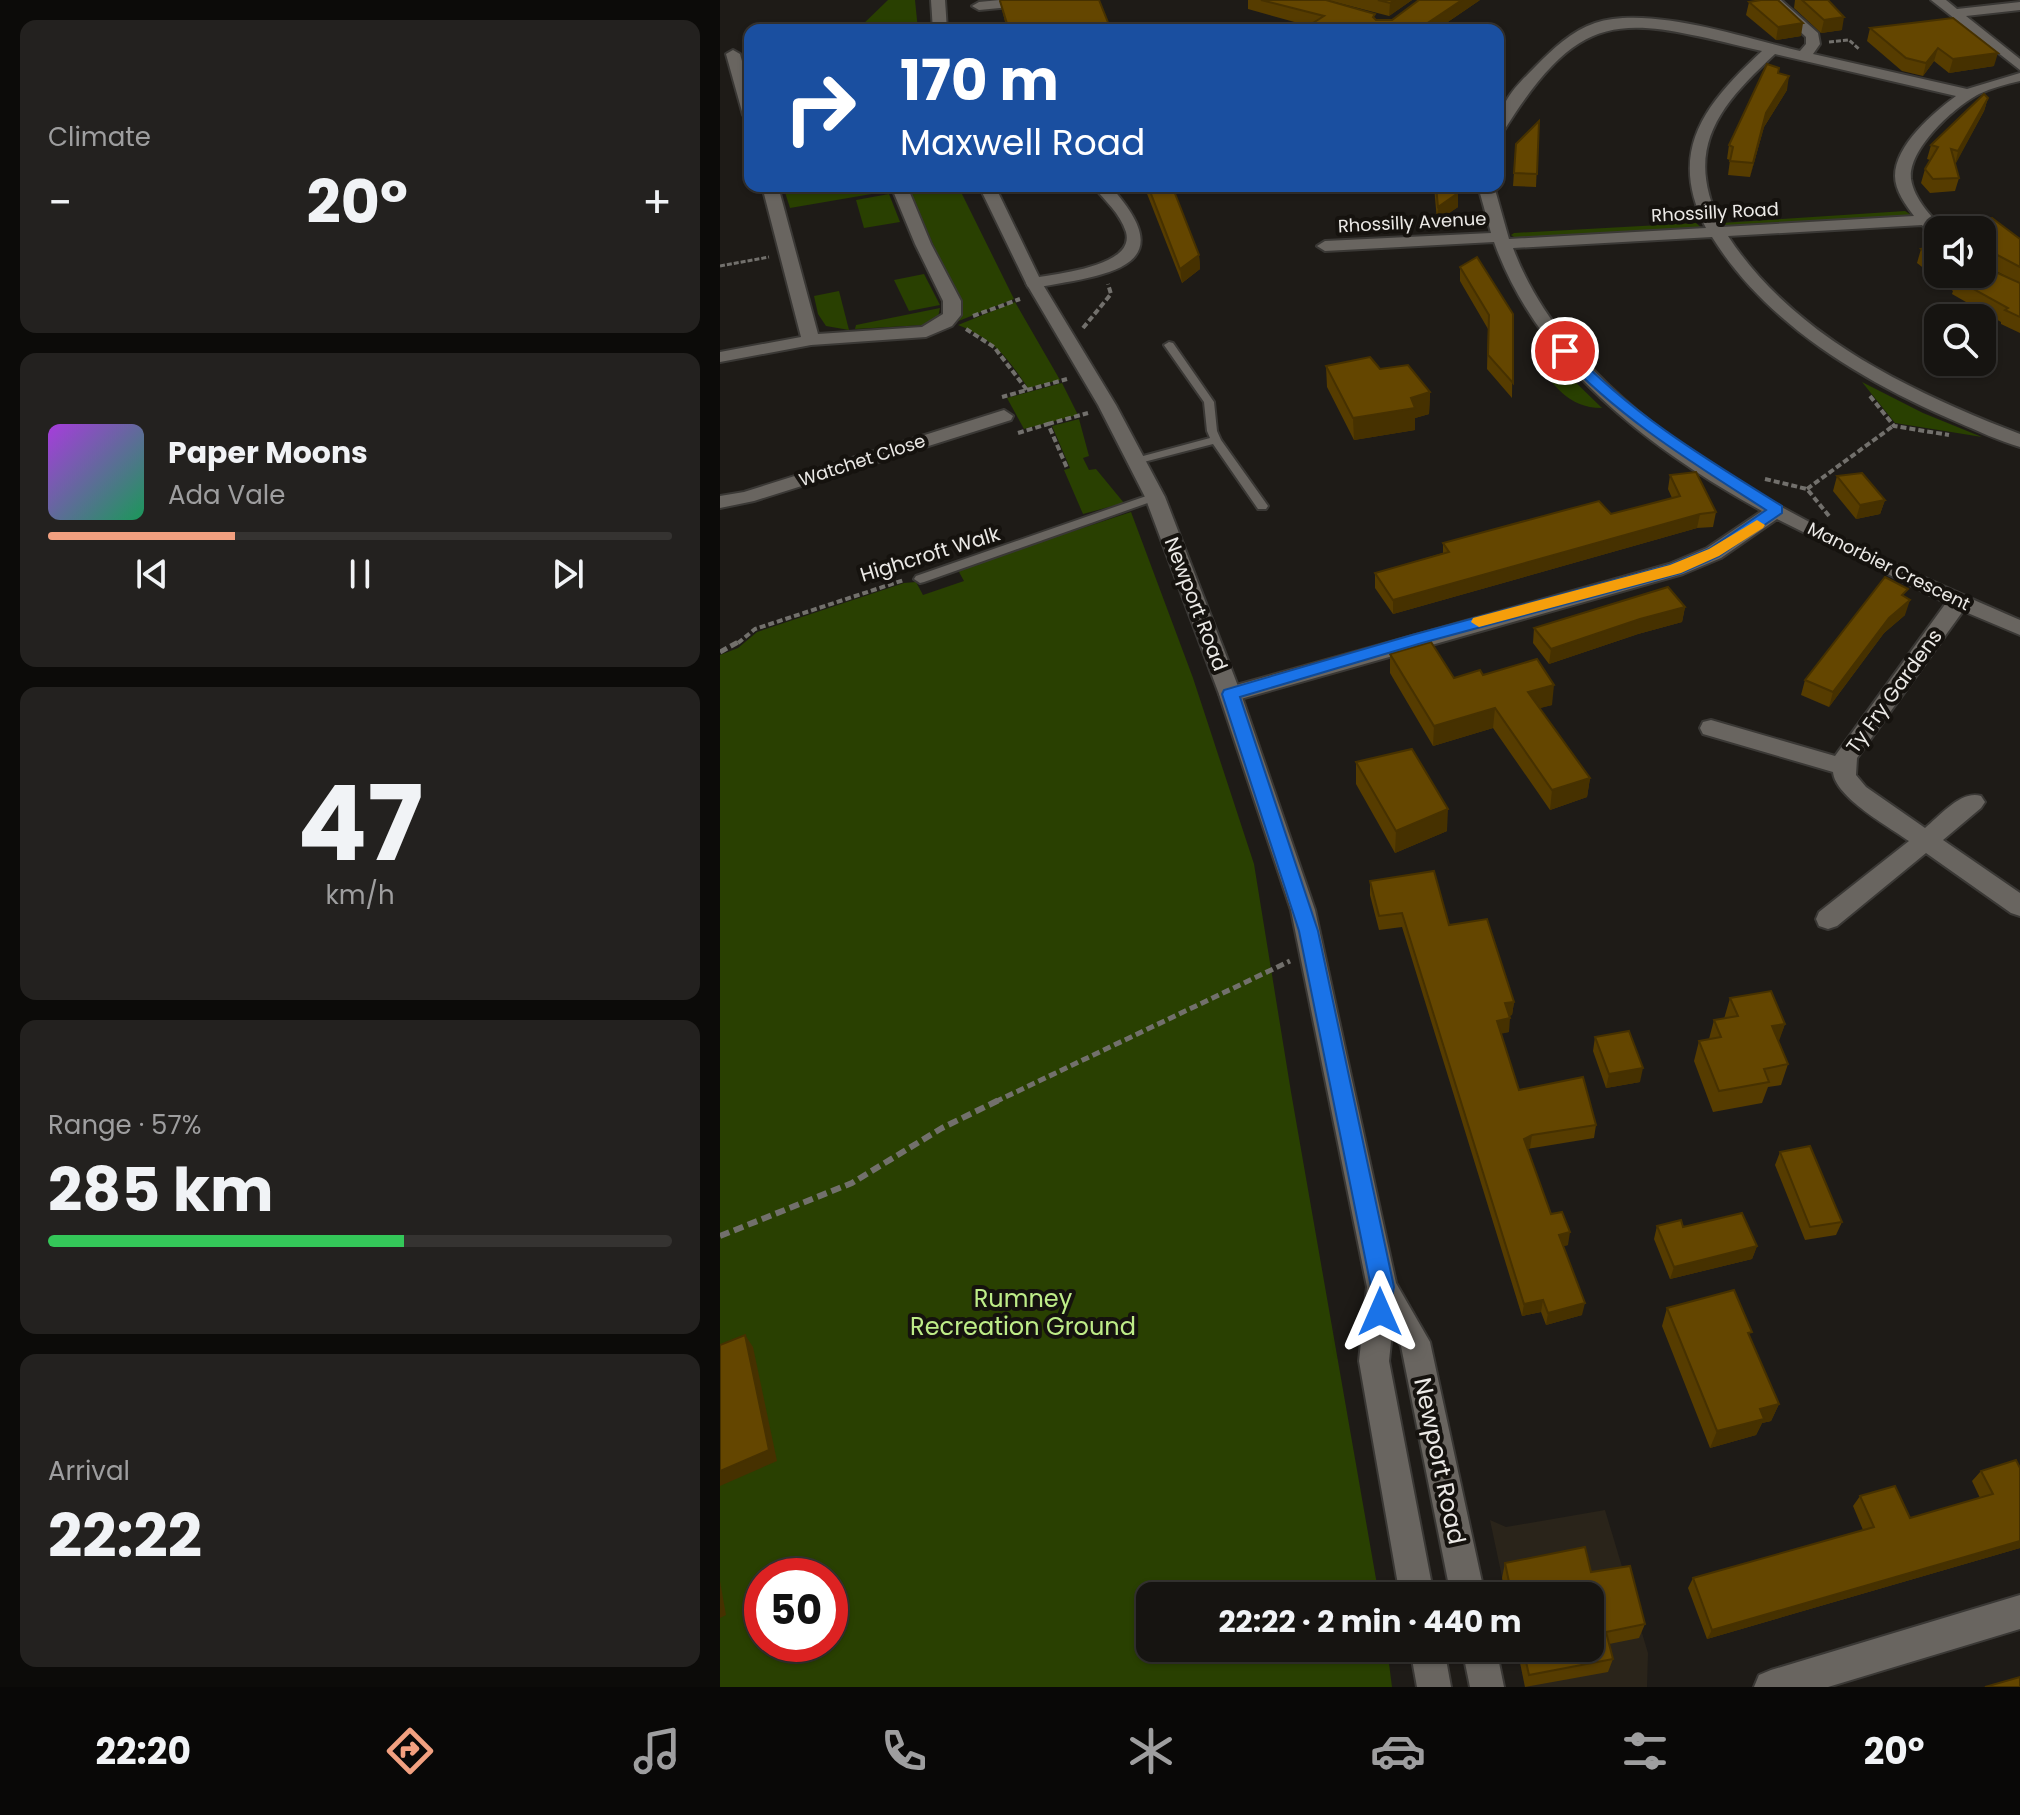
<!DOCTYPE html>
<html lang="en">
<head>
<meta charset="utf-8">
<style>
  :root { --surface:#161411; --page:#23211f; --text:#f1f3f6; --muted:#9e9e9f; --line:#353331; --accent:#f2a080 }
  body { margin:0; font-family:Poppins,sans-serif; background:var(--page); color:var(--text); height:100vh; display:flex; flex-direction:column; font-size:30px; white-space:nowrap }
  * { box-sizing:border-box; margin:0 }
  p { font-size:26px; color:var(--muted) }
  .icon { flex:none; width:44px; height:44px; fill:none; stroke:currentColor; stroke-width:2; stroke-linecap:round; stroke-linejoin:round }
  .map { position:relative; flex:1; overflow:hidden }
  .details { display:flex; flex-direction:column; gap:20px; padding:20px; background:#0c0b09; width:720px }
  .details>* { flex:none }
  .hud { position:absolute; left:24px; top:24px; width:760px; height:168px; border-radius:16px; box-shadow:0 2px 6px #0004,0 0 0 2px var(--line); background:#1a4fa0; color:#fff; overflow:hidden }
  .controls { position:absolute; left:1204px; top:216px; display:grid; gap:16px }
  .controls a { display:grid; place-items:center; width:72px; height:72px; border-radius:16px; background:var(--surface); box-shadow:0 2px 6px #0004,0 0 0 2px var(--line); font-size:40px }
  .speed { position:absolute; left:24px; top:1558px; display:flex; gap:16px; font-size:40px; font-weight:700; text-align:center }
  .speed>* { display:grid; place-content:center; width:104px; height:104px; border-radius:50%; background:var(--surface); box-shadow:0 2px 6px #0004,0 0 0 2px var(--line); line-height:1 }
  .speed .limit { border:12px solid #d22; background:#fff; color:#111 }
  .pin { position:absolute; display:grid; place-items:center; width:68px; height:68px; color:#fff; margin:-34px; border:4px solid #fff; border-radius:50%; box-shadow:0 2px 8px #0007 }
  .me { position:absolute; width:88px; margin:-44px; rotate:0deg; stroke-linejoin:round; filter:drop-shadow(0 0 6px #0008) }
  .turn { display:flex; align-items:center; gap:28px; height:168px; padding:0 24px; font-size:36px }
  .turn .icon { width:104px; height:104px; stroke-width:2.5 }
  .turn b { display:block; font-size:56px; line-height:68px }
  .big { font-size:60px; font-weight:700; line-height:1.1 }
  .details .tile { flex:1; display:flex; flex-direction:column; justify-content:center; gap:12px; min-width:0; padding:0 28px; border-radius:16px; background:var(--page) }
  .details .dial { align-items:center; gap:0 }
  .dial b { font-size:104px; line-height:1 }
  .song { display:flex; align-items:center; gap:24px }
  .cover { width:96px; height:96px; border-radius:12px; background:linear-gradient(135deg,hsl(280 70% 55%),hsl(150 70% 35%)) }
  .played { height:8px; border-radius:4px; background:linear-gradient(90deg,var(--accent) 30%,var(--line) 30%) }
  .keys { display:flex; justify-content:space-around; direction:ltr }
  .heat { display:flex; justify-content:space-between; align-items:center; font-size:44px; direction:ltr }
  .charge { height:12px; border-radius:6px; background:linear-gradient(90deg,#34c759 57%,var(--line) 0) }
  .trip { position:absolute; left:416px; top:1582px; width:468px; height:80px; border-radius:16px; background:var(--surface); box-shadow:0 2px 6px #0004,0 0 0 2px var(--line); font-weight:700; line-height:80px; text-align:center }
  .tab-bar { display:flex; height:128px; justify-content:space-around; align-items:center; background:#090807; color:var(--muted) }
  .tab-bar .icon { width:56px; height:56px }
  .tab-bar .on { color:var(--accent) }
  .tab-bar b { font-size:36px; color:var(--text) }
  main { display:flex; flex:1; min-height:0 }
  .map>svg:first-child { display:block }
</style>
</head>
<body>
<main>
<section class="details">
<div class="tile"><p>Climate</p>
<div class="heat"><a>−</a><b class="big">20°</b><a>+</a></div>
</div>
<div class="tile">
<div class="song"><i class="cover"></i><div><b>Paper Moons</b><p>Ada Vale</p></div></div>
<div class="played"></div>
<div class="keys"><svg class="icon" aria-label="previous" viewBox="0 0 24 24"><path d="M18 5L8 12l10 7zM5 5v14"/></svg><svg class="icon" aria-label="pause" viewBox="0 0 24 24"><path d="M8 5v14M16 5v14"/></svg><svg class="icon" aria-label="next" viewBox="0 0 24 24"><path d="M6 5l10 7-10 7zM19 5v14"/></svg></div>
</div>
<div class="tile dial"><b>47</b><p>km/h</p></div>
<div class="tile"><p>Range · 57%</p><b class="big">285 km</b><div class="charge"></div></div>
<div class="tile"><p>Arrival</p><b class="big">22:22</b></div>
</section>
<div class="map">
<svg width="1300" height="1687" viewBox="0 0 1300 1687">
  <rect width="100%" height="100%" fill="#1e1b17"/>
  <!-- built -->
  <path fill="#2a241a" d="M885,1510L928,1653L927,1687H805L797,1648H870V1596H786L770,1520L786,1527Z"/>
  <!-- green -->
  <g fill="#294001" fill-rule="evenodd">
    <path d="M168,0H195L198,30H137Z"/>
    <path d="M63,186H168L169,191L70,208Z"/>
    <path d="M188,186H238L294,299L236,322L242,301L229,281Z"/>
    <path d="M169,194L180,222L144,228L136,200Z"/>
    <path d="M1185,211L1193,216L1007,228L1001,223Z"/>
    <path d="M976,223L982,228L797,239L791,235L794,233Z"/>
    <path d="M204,274L220,305L189,311L174,280Z"/>
    <path d="M119,291L129,330L106,326L98,314L94,296Z"/>
    <path d="M295,302L340,380L308,388C286,356 275,340 238,325Z"/>
    <path d="M220,308L218,317L204,325L135,329L136,325Z"/>
    <path d="M823,344L845,372L882,408C847,408 832,383 813,357V351Z"/>
    <path d="M1142,382L1203,413L1262,437L1175,423Z"/>
    <path d="M342,383L358,415L304,429L287,398Z"/>
    <path d="M359,419L369,456L363,458L369,470L376,469L404,503L363,514L344,470L350,468L332,426Z"/>
    <path d="M411,512L473,678L534,864L571,1092L659,1596H430V1648H667L672,1687H0V655L18,648L37,632L184,583L196,582L203,595L244,581L239,572L241,568ZM42,1576H110V1644H42Z"/>
  </g>
  <g fill="none" stroke-linecap="round" stroke-linejoin="round">
    <!-- lane casing -->
    <g stroke="#3a3835" stroke-width="4">
      <g id="lane">
        <path d="M449,342L453,343L494,402L497,431L501,440L548,506L546,509H538L493,444L416,464L410,461L412,459L490,438L487,431L484,402L444,345Z"/>
        <path d="M435,493L441,497L439,499L204,582L200,583L194,579L196,576Z"/>
      </g>
    </g>
    <!-- street casing -->
    <g stroke="#3a3835" stroke-width="4">
      <g id="street">
        <path d="M280,0H328L321,4L259,10L252,6L259,2Z"/>
        <path d="M1046,0H1061L1098,33L1100,44L1093,54L1247,89L1300,73V81C1286,84 1272,88 1259,94C1234,107 1188,149 1191,179C1194,199 1211,216 1224,230H1218V238L1212,236L1202,225L1008,236C1074,337 1192,392 1300,434V447C1279,441 1258,431 1237,422C1144,382 1047,325 992,237L793,248C863,435 1129,545 1300,620V635L1243,611L1137,758L1136,775L1146,787L1205,828C1220,816 1241,790 1261,796L1265,802L1261,808L1223,840L1300,893V916L1291,913L1206,853L1117,926L1108,929L1099,926L1096,919L1099,912L1189,841C1169,827 1115,797 1113,772L983,734L980,728L983,722L991,720L1115,756L1226,603L1057,519L1001,558L963,574L510,702L502,699L499,694L502,689L949,564L987,548L1042,511C931,450 818,365 774,242L605,251L597,246L605,241L771,233L758,186H774L789,239L986,228C946,150 986,103 1042,51C905,19 865,0 783,132L778,133C778,103 795,87 816,66C833,49 851,31 875,23C929,5 1025,38 1080,51L1086,44V37ZM1055,54L1236,96C1214,112 1175,145 1175,176C1175,191 1186,205 1194,216L1002,227C962,149 999,106 1055,54Z"/>
        <path d="M1211,0H1226L1237,9L1300,2V10L1246,16L1300,59V70Z"/>
        <path d="M13,50L20,54L30,89V119L23,115L6,54Z"/>
        <path d="M42,186H58L98,334L202,327L223,314V301L195,244L171,186H187L211,244L241,301V315L232,326L206,337L91,345L0,362V352L81,337Z"/>
        <path d="M373,186H390C467,270 383,275 314,288L308,287L306,283L308,279C330,274 416,268 406,232C400,213 385,201 373,186Z"/>
        <path d="M284,410L293,416L291,420L34,501L0,508V496L24,492Z"/>
        <path d="M1300,1595V1629L1108,1687H1034L1039,1675L1051,1670Z"/>
      </g>
    </g>
    <!-- secondary casing -->
    <g stroke="#3a3835" stroke-width="4">
      <g id="secondary">
        <path d="M211,0H225L227,30H213Z"/>
        <path d="M259,186H275L322,283L396,405L445,497L521,694L595,910L676,1283L710,1342L765,1596H731L681,1346L672,1332L669,1361L714,1596H680L639,1361L647,1287L571,910L499,694L425,497L378,405L306,283Z"/>
        <path d="M690,1648H724L731,1687H697Z"/>
        <path d="M742,1648H776L784,1687H750Z"/>
      </g>
    </g>
    <!-- path-far3 -->
    <g stroke="#72706c" stroke-width="3" stroke-dasharray="5 2" stroke-linecap="butt">
      <path d="M1109,42L1129,40L1140,50"/>
      <path d="M0,266L49,257"/>
    </g>
    <!-- path-far2 -->
    <g stroke="#72706c" stroke-width="4" stroke-dasharray="6 3" stroke-linecap="butt">
      <path d="M253,316L300,299"/>
      <path d="M363,328L391,294L388,284"/>
      <path d="M246,329L274,347L307,390L282,397"/>
      <path d="M307,390L347,379"/>
      <path d="M1150,396L1174,426L1229,435"/>
      <path d="M328,424L368,413"/>
      <path d="M298,433L328,424L347,468"/>
      <path d="M1045,479L1087,489L1109,516"/>
      <path d="M1087,489L1173,426"/>
      <path d="M18,643L35,629L184,580"/>
    </g>
    <!-- path-far1 -->
    <g stroke="#72706c" stroke-width="5" stroke-dasharray="8 4" stroke-linecap="butt">
      <path d="M0,652L20,641"/>
      <path d="M275,1102L570,961"/>
    </g>
    <!-- path -->
    <path stroke="#72706c" stroke-width="6" stroke-dasharray="10 5" stroke-linecap="butt" d="M0,1236L132,1183L222,1128L279,1100"/>
    <!-- lane -->
    <use href="#lane" fill="#696560" fill-rule="evenodd"/>
    <!-- street -->
    <use href="#street" fill="#696560" fill-rule="evenodd"/>
    <!-- secondary -->
    <use href="#secondary" fill="#696560" fill-rule="evenodd"/>
  </g>
  <!-- wall -->
  <g fill="#563c00">
    <path d="M528,0H607L656,20H672L760,0L716,30H582L589,26L528,9Z"/>
    <path d="M607,0H692L669,16Z"/>
    <path d="M1075,0H1108L1122,30L1101,33L1074,8Z"/>
    <path d="M280,1L391,30H287Z"/>
    <path d="M1029,2L1081,36L1056,40L1026,15Z"/>
    <path d="M1150,28L1274,66L1229,73L1214,61L1203,76L1182,71L1147,41Z"/>
    <path d="M1058,73L1067,90L1044,127L1030,177L1008,175L1010,160L1007,159L1009,145Z"/>
    <path d="M1268,98L1264,111L1235,164L1239,178L1235,191L1210,193L1201,183L1205,169L1210,160L1207,159L1211,145Z"/>
    <path d="M819,121L816,187L793,186L796,144Z"/>
    <path d="M424,186H452L479,255L480,269L462,283Z"/>
    <path d="M714,186H737L738,207L717,221Z"/>
    <path d="M1249,221L1300,239V333L1281,324V322L1232,294L1233,291L1197,263L1201,249L1218,244V274H1262L1295,281L1263,264L1262,230H1246Z"/>
    <path d="M740,267L793,314L792,398L767,369L768,329L740,281Z"/>
    <path d="M606,366L710,392L709,414L695,418V430L634,440L607,387Z"/>
    <path d="M950,475L996,512L993,527L977,528L673,614L655,588V573L723,553V543L891,514L952,498L948,489Z"/>
    <path d="M1117,476L1165,500L1160,514L1136,519L1113,491Z"/>
    <path d="M1185,597V615L1164,633L1109,707L1081,695L1085,680Z"/>
    <path d="M965,607L962,622L918,634L829,664L813,643L814,628Z"/>
    <path d="M670,654L734,678L763,675L832,705L819,708L870,778L867,797L830,810L773,728L713,746L670,673Z"/>
    <path d="M636,762L727,831L675,853L636,784Z"/>
    <path d="M650,881L729,925L794,1002L792,1015L789,1016V1032L781,1033L799,1090L876,1125L874,1138L807,1149L831,1214L848,1245L843,1246L862,1315L826,1325L821,1312L802,1316L682,927L659,930L650,895Z"/>
    <path d="M1010,998L1065,1024L1058,1042L1068,1064L1061,1085L1048,1087L1042,1103L993,1112L974,1061L979,1041L989,1039L994,1020L1004,1019Z"/>
    <path d="M875,1037L920,1082L886,1088L873,1051Z"/>
    <path d="M1060,1152L1122,1222L1116,1235L1085,1240L1055,1165Z"/>
    <path d="M937,1226L1037,1246L1032,1259L950,1279L934,1239Z"/>
    <path d="M947,1308L1030,1337L1059,1404L1051,1421L1042,1423L1036,1435L990,1448L942,1326Z"/>
    <path d="M1261,1471L1300,1548L987,1639L968,1588L973,1578L1143,1530L1133,1506L1140,1496L1190,1518L1260,1498L1252,1481Z"/>
    <path d="M785,1563L871,1572L925,1624L919,1638L889,1644L893,1659L888,1672L805,1687L797,1648H870V1596H786L782,1578Z"/>
  </g>
  <!-- shaded-wall -->
  <g fill="#463100">
    <path d="M674,0H692L669,16L670,3Z"/>
    <path d="M742,0H760L716,30H697Z"/>
    <path d="M1124,17L1122,30L1101,33L1104,20Z"/>
    <path d="M1083,23L1081,36L1056,40L1058,27Z"/>
    <path d="M1218,48L1214,61L1203,76L1206,63Z"/>
    <path d="M1278,53L1274,66L1229,73L1233,59Z"/>
    <path d="M1069,76L1067,90L1044,127L1030,177L1046,113Z"/>
    <path d="M1268,98L1264,111L1235,165L1238,151Z"/>
    <path d="M738,193V207L717,221L718,207Z"/>
    <path d="M1268,250L1263,264L1262,265L1263,253Z"/>
    <path d="M479,255L480,269L462,283L460,269Z"/>
    <path d="M710,392L709,414L695,418V430L634,440L633,418Z"/>
    <path d="M1165,500L1160,514L1136,519L1140,505Z"/>
    <path d="M980,514L977,528L673,614V600Z"/>
    <path d="M1190,600L1185,615L1164,633L1109,707L1113,692L1169,618Z"/>
    <path d="M965,607L962,622L918,634L829,664L831,649L920,619Z"/>
    <path d="M834,685L832,705L806,712L808,692Z"/>
    <path d="M775,708L773,728L713,746L714,726Z"/>
    <path d="M870,778L867,797L830,810L832,790Z"/>
    <path d="M728,809L727,831L675,853L676,831Z"/>
    <path d="M794,1002L792,1015L783,1017L785,1003Z"/>
    <path d="M790,1018L789,1032L776,1035L777,1021Z"/>
    <path d="M1065,1024L1058,1044L1052,1026Z"/>
    <path d="M923,1068L920,1082L886,1088L889,1074Z"/>
    <path d="M812,1135L810,1148L802,1152L804,1139Z"/>
    <path d="M850,1232L848,1245L837,1248L839,1235Z"/>
    <path d="M1037,1246L1032,1259L950,1279L954,1267Z"/>
    <path d="M823,1300L821,1312L802,1316L804,1304Z"/>
    <path d="M865,1303L862,1315L826,1325L828,1313Z"/>
    <path d="M25,1335L33,1347L57,1461L0,1486V1471Z"/>
    <path d="M1059,1404L1051,1421L1042,1423L1036,1435L990,1448L997,1431L1040,1409Z"/>
    <path d="M1300,1541V1548L987,1639L992,1630Z"/>
    <path d="M0,1581L6,1615L0,1618Z"/>
  </g>
  <!-- building -->
  <g fill="#644600" stroke="#463100" stroke-width="2">
    <path d="M281,0H379L391,30H289L280,1Z"/>
    <path d="M541,0H606L655,14L653,17L656,20H672L699,0H742L697,30H582L604,16Z"/>
    <path d="M658,0H674L670,3Z"/>
    <path d="M1041,0H1058L1083,23L1058,27L1029,2Z"/>
    <path d="M1082,0H1108L1124,17L1104,20Z"/>
    <path d="M1233,18L1278,53L1233,59L1218,48L1206,63L1186,58L1150,28Z"/>
    <path d="M1047,64L1059,68L1058,73L1069,76L1046,113L1033,163L1010,161L1013,147L1009,145Z"/>
    <path d="M1264,94L1268,98L1238,151L1231,149L1239,178L1213,179L1205,169L1218,147L1211,145Z"/>
    <path d="M819,121L817,174L794,173L796,144Z"/>
    <path d="M428,186H452L479,255L460,269Z"/>
    <path d="M716,186H737L738,193L718,207Z"/>
    <path d="M1272,218L1300,239V267L1268,250L1263,253V258H1262V230H1256L1249,221Z"/>
    <path d="M1218,244V262L1201,249Z"/>
    <path d="M757,257L793,314V383L768,355L769,315L740,267Z"/>
    <path d="M1262,266L1300,283V317L1285,310L1288,308L1237,280L1240,278L1234,274H1262Z"/>
    <path d="M650,357L660,369L688,365L710,392L691,398L695,408L633,418L606,366Z"/>
    <path d="M976,472L996,512L980,514L673,600L655,573L729,552L723,543L879,501L891,514L960,496L950,475Z"/>
    <path d="M1142,473L1165,500L1140,505L1117,476Z"/>
    <path d="M1165,577L1188,589L1182,595L1190,600L1169,618L1113,692L1085,680Z"/>
    <path d="M948,587L965,607L920,619L831,649L814,628Z"/>
    <path d="M711,642L734,678L760,670L763,675L817,659L834,685L808,692L870,778L832,790L775,708L714,726L670,654Z"/>
    <path d="M692,749L728,809L676,831L636,762Z"/>
    <path d="M714,871L729,925L767,919L794,1002L785,1003L790,1018L777,1021L799,1090L863,1077L876,1125L812,1135L804,1139L831,1214L842,1212L850,1232L839,1235L865,1303L828,1313L823,1300L804,1304L682,913L659,916L650,881Z"/>
    <path d="M1051,991L1065,1024L1052,1026L1068,1064L1044,1069L1049,1082L999,1091L979,1041L1001,1037L994,1020L1018,1016L1010,998Z"/>
    <path d="M909,1031L923,1068L889,1074L875,1037Z"/>
    <path d="M1090,1146L1122,1222L1090,1227L1060,1152Z"/>
    <path d="M1022,1213L1037,1246L954,1267L937,1226L961,1220L963,1227Z"/>
    <path d="M1014,1290L1032,1332L1028,1333L1059,1404L1040,1409L1044,1419L997,1431L947,1308Z"/>
    <path d="M25,1335L49,1450L0,1471V1345Z"/>
    <path d="M1296,1460L1300,1468V1541L992,1630L973,1578L1154,1527L1140,1496L1175,1486L1190,1518L1273,1494L1261,1471Z"/>
    <path d="M865,1547L871,1572L910,1566L925,1624L886,1632L893,1659L809,1675L803,1648H870V1596H792L785,1563Z"/>
    <path d="M1300,1677V1687H1265Z"/>
  </g>
  <!-- route -->
  <path fill="#1a73e8" stroke="#114b97" stroke-width="2" d="M840,348H849C911,414 986,459 1062,506V513L999,556L961,573L702,643L520,697L598,931L674,1287L668,1319L660,1322L652,1319L648,1312L651,1287L579,931L502,694L504,690L692,635L950,565L989,549L1046,510C973,463 899,418 840,354Z"/>
  <!-- slow -->
  <path fill="#f59e0b" d="M1037,520L1045,525L1043,528L999,556L961,573L759,627L751,622L753,618L950,565L989,549Z"/>
  <g text-anchor="middle" dominant-baseline="central" stroke-width="8" stroke-linejoin="round" paint-order="stroke">
    <!-- far-street labels -->
    <g font-size="18" fill="#ebe9e6" stroke="#15120e">
      <text transform="translate(995 212) rotate(-3)">Rhossilly Road</text>
      <text transform="translate(692 222) rotate(-3)">Rhossilly Avenue</text>
      <text transform="translate(142 460) rotate(-18)">Watchet Close</text>
      <text transform="translate(1169 566) rotate(26)">Manorbier Crescent</text>
    </g>
    <!-- street labels -->
    <g font-size="20" fill="#ebe9e6" stroke="#15120e">
      <text transform="translate(210 554) rotate(-17)">Highcroft Walk</text>
      <text transform="translate(476 604) rotate(69)">Newport Road</text>
      <text transform="translate(1174 691) rotate(-54)">Ty Fry Gardens</text>
    </g>
    <!-- near-park labels -->
    <g font-size="24" fill="#beec88" stroke="#15120e">
      <text x="303" y="1298">Rumney<tspan x="303" dy="28">Recreation Ground</tspan></text>
    </g>
    <!-- near-street labels -->
    <g font-size="24" fill="#ebe9e6" stroke="#15120e">
      <text transform="translate(720 1461) rotate(78)">Newport Road</text>
    </g>
  </g>
</svg>
<div class="controls">
<a><svg class="icon" aria-label="sound" viewBox="0 0 24 24"><path d="M4 9h4l5-4v14l-5-4H4zM17 9q2 3 0 6"/></svg></a>
<a><svg class="icon" aria-label="search" viewBox="0 0 24 24"><circle cx="10" cy="10" r="6"/><path d="M15 15l6 6"/></svg></a>
</div>
<div class="speed"><div class="limit">50</div></div>
<div class="pin" style="left:845px;top:351px;background:#d93025"><svg class="icon" aria-label="arrive" viewBox="0 0 24 24"><path d="M6 21V4h12l-3 4 3 4H6"/></svg></div>
<svg class="me" style="left:660px;top:1312px" viewBox="-20 -20 40 40"><path d="M0-17L14 15 0 8-14 15z" fill="#1a73e8" stroke="#fff" stroke-width="4"/></svg>
<div class="trip">22:22 · 2 min · 440 m</div>
<div class="hud">
<div class="turn"><svg class="icon" aria-label="right" viewBox="0 0 24 24"><path d="M7 20v-9h11M14 6l5 5-5 5"/></svg><div><b>170 m</b>Maxwell Road</div></div>
</div>
</div>
</main>
<nav class="tab-bar">
<b>22:20</b>
<svg class="icon on" aria-label="directions" viewBox="0 0 24 24"><path d="M12 3l9 9-9 9-9-9zM9 14v-3h6M13 9l2 2-2 2"/></svg>
<svg class="icon" aria-label="music" viewBox="0 0 24 24"><path d="M9 18V5l10-2v13"/><circle cx="6" cy="18" r="3"/><circle cx="16" cy="16" r="3"/></svg>
<svg class="icon" aria-label="phone" viewBox="0 0 24 24"><path d="M5 4h4l2 5-3 2q2 4 5 5l2-3 5 2v4C11 20 4 13 5 4z"/></svg>
<svg class="icon" aria-label="climate" viewBox="0 0 24 24"><path d="M12 3v18M4 7l16 10M4 17L20 7"/></svg>
<svg class="icon" aria-label="car" viewBox="0 0 24 24"><path d="M5 17H2v-5l4-1 3-4h7l3 4 3 1v5h-3M9 17h6M6 11h13"/><circle cx="7" cy="17" r="2"/><circle cx="17" cy="17" r="2"/></svg>
<svg class="icon" aria-label="filters" viewBox="0 0 24 24"><path d="M4 7h16M4 17h16"/><circle cx="9" cy="7" r="2"/><circle cx="15" cy="17" r="2"/></svg>
<b>20°</b>
</nav>
</body>
</html>
